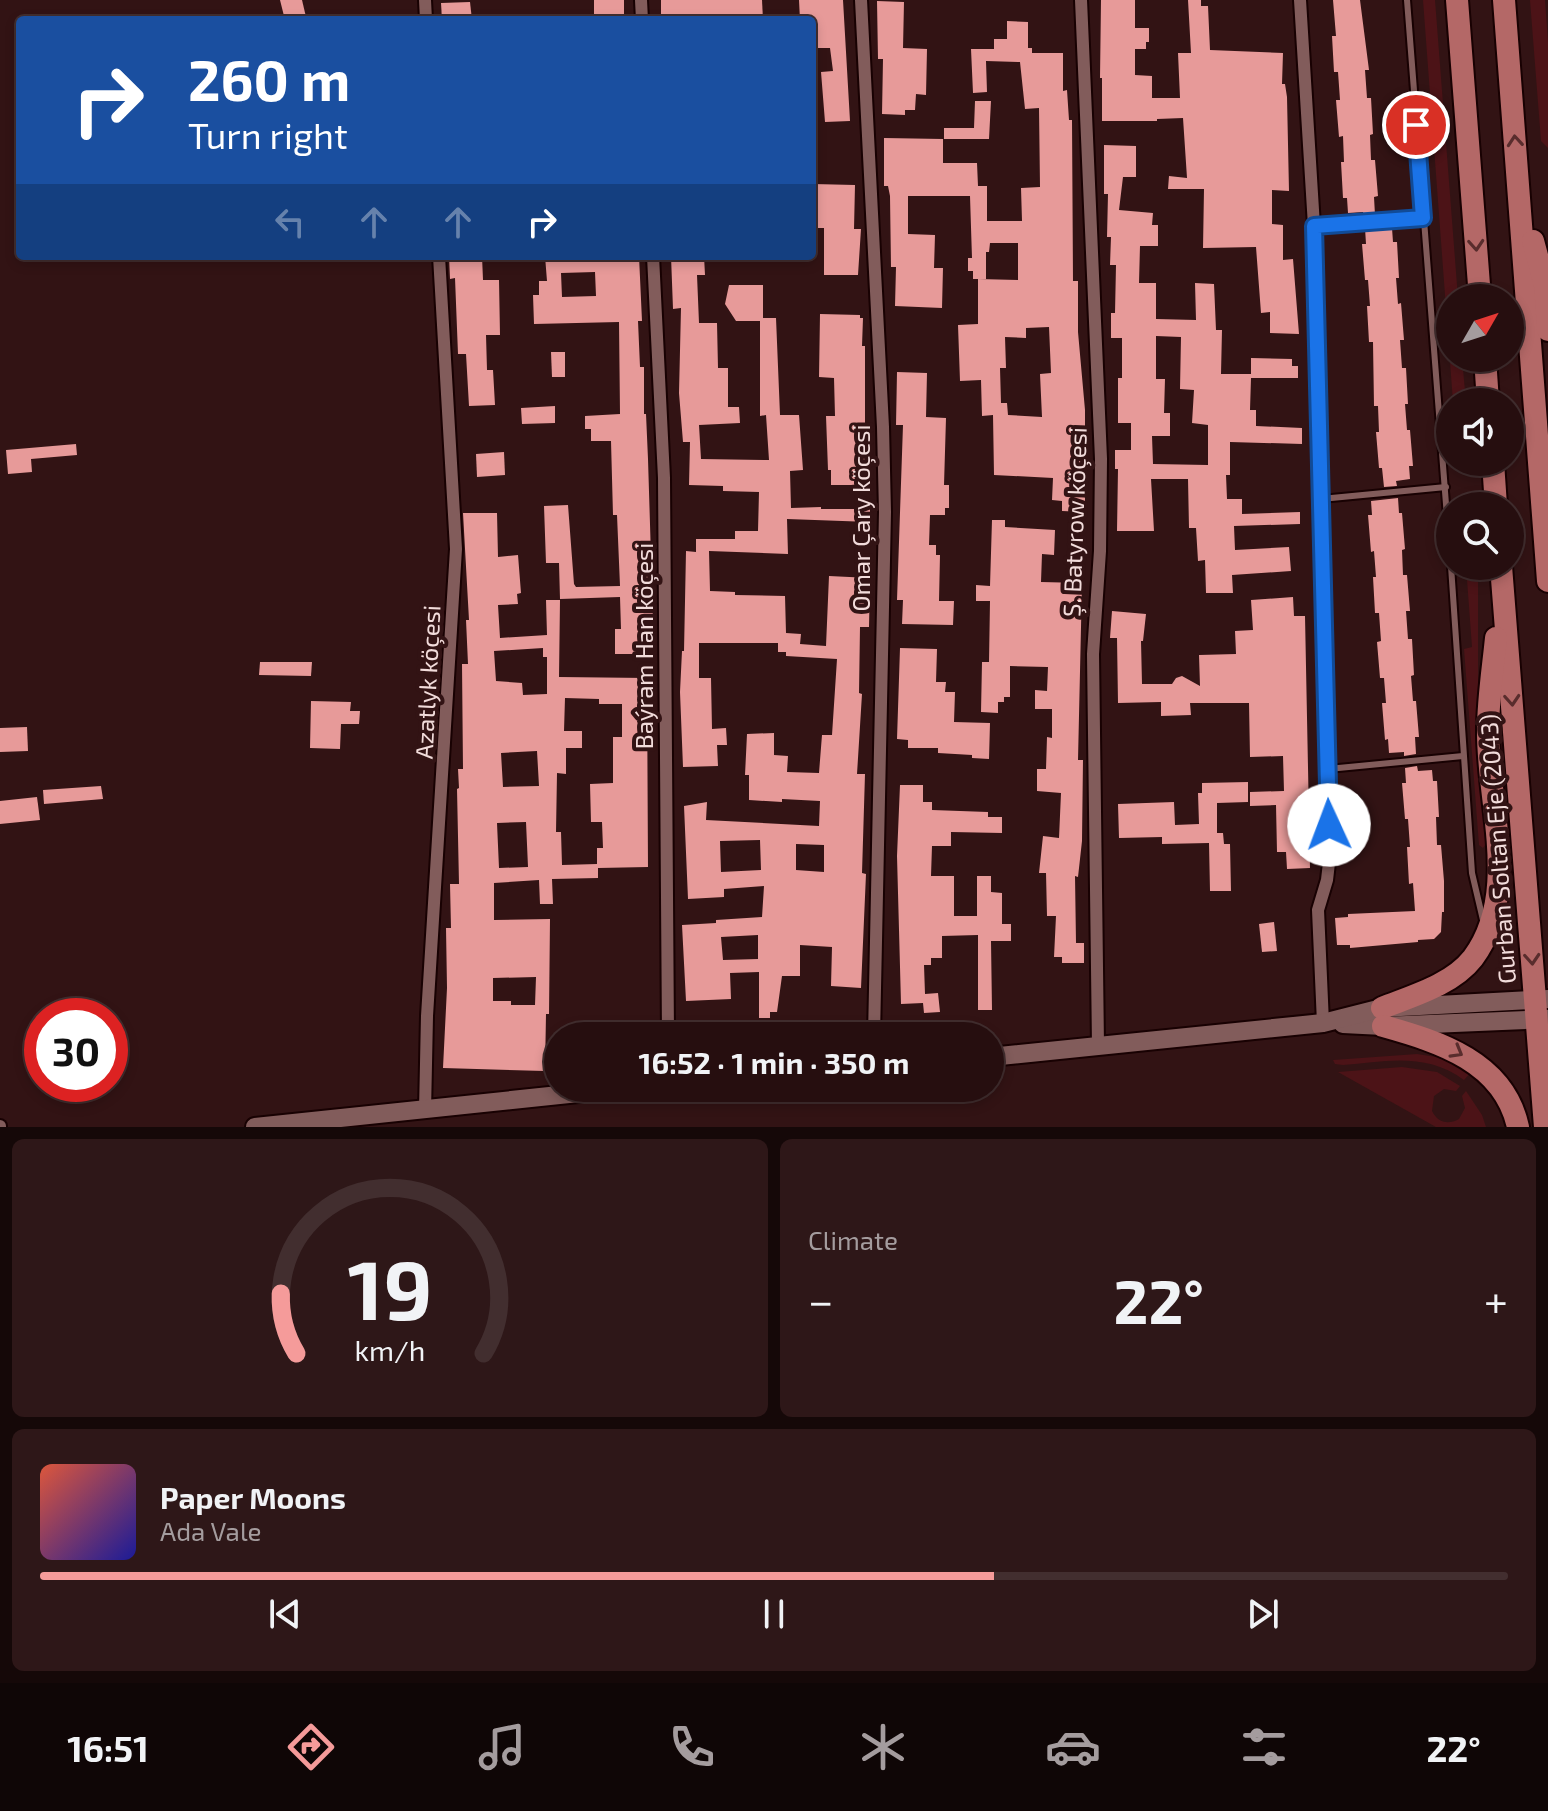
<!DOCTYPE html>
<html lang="en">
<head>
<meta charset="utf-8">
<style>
  :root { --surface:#260e0f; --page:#2e1718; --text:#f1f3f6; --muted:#a49c9e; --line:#422e2f; --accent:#f59b9a }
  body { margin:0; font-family:"Exo 2",sans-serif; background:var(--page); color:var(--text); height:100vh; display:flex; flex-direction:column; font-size:30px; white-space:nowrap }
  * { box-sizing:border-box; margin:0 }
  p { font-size:26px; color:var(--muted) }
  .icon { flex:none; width:44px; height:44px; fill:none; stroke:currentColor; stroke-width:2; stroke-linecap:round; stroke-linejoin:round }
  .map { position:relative; height:1127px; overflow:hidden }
  .sheet { display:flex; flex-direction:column; gap:12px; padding:12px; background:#150808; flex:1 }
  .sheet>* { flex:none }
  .banner { position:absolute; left:16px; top:16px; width:800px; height:244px; border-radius:8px; box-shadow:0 4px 12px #0003,0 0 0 2px var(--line); background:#1a4fa0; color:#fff; overflow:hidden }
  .needle { width:52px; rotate:51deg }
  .tools { position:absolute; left:1436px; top:284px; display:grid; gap:16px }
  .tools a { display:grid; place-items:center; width:88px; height:88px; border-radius:50%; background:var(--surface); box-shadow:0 4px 12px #0003,0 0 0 2px var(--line); font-size:40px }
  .speed { position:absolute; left:24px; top:998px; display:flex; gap:16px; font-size:40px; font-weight:700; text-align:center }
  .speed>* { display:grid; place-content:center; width:104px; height:104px; border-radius:50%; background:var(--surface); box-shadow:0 4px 12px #0003,0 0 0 2px var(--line); line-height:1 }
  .speed .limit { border:12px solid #d22; background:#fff; color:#111 }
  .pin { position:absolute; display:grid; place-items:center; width:68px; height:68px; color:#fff; margin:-34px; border:4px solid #fff; border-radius:50%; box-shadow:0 2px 8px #0007 }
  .me { position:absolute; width:88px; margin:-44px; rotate:358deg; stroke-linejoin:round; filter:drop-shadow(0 0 6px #0008) }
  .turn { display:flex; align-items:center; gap:28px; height:168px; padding:0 40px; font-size:36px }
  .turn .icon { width:104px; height:104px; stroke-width:2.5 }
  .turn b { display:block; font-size:56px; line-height:68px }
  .lanes { display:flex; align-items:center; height:76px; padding:0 40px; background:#0003; justify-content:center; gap:40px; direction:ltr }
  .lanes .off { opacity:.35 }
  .big { font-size:60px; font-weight:700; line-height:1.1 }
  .sheet .tile { flex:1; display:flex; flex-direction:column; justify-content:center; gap:12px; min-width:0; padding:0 28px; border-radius:12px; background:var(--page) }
  .sheet .dial { align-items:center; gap:0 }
  .dial svg { height:208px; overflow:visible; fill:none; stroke:var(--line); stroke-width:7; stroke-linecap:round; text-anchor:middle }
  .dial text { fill:var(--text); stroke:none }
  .song { display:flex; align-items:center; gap:24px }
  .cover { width:96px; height:96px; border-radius:12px; background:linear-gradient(135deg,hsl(10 70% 55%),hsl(240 70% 35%)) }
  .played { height:8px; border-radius:4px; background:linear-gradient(90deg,var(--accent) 65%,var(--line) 65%) }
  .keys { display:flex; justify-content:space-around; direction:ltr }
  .heat { display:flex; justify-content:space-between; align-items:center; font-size:44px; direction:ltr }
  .sheet .tiles { flex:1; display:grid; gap:12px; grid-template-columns:1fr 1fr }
  .tile:last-child { grid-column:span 2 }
  .trip { position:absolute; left:544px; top:1022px; width:460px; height:80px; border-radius:40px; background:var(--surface); box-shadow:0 4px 12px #0003,0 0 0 2px var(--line); font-weight:700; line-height:80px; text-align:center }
  .menu { display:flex; height:128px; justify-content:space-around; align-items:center; background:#0f0606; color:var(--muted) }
  .menu .icon { width:56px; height:56px }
  .menu .current { color:var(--accent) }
  .menu b { font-size:36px; color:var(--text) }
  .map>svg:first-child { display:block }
</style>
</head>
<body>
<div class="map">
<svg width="1548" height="1127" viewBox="0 0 1548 1127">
  <rect width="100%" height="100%" fill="#321314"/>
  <!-- green -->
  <g fill="#4c1317">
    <path d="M1423,0H1435L1458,298H1450V358H1462L1466,402H1453Z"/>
    <path d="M1530,0H1545L1548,42V148L1541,141Z"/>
    <path d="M1466,566H1478V735L1486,844L1483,848L1479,845L1464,649L1472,647Z"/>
    <path d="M1417,1054L1443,1058L1471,1072L1464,1080C1427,1052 1386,1061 1343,1065L1335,1064L1333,1060Z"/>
    <path d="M1402,1067L1437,1072L1460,1086L1456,1091L1444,1089L1434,1096L1432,1111C1438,1123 1448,1125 1459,1119L1465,1108L1462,1096L1466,1091L1482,1115L1486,1127H1436L1338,1072Z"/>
  </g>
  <!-- building -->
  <g fill="#e79a99" fill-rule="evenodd">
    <path d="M280,0H302L306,17L285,20Z"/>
    <rect x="594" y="0" width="30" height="20"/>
    <path d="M661,0H762L763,20H661Z"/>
    <path d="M799,0H843L850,121L825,122L821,72L833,71L830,48H812V20H800Z"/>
    <path d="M1101,0H1135V28H1149V42H1146V49H1135V75L1152,76V98H1180L1178,53H1191L1188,0H1201V6H1208L1210,50L1283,53L1282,84H1285L1287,97L1289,191L1272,190V224L1283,225V260L1293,259L1299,334L1270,333V312L1261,313L1256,247L1203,248L1204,189H1168L1169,176L1187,178L1183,118L1157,119V121H1102V78H1100Z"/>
    <path d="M1333,0H1360L1369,70H1365L1367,98H1371L1373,134L1370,135L1371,160H1375L1378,196L1374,197L1375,215L1364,216L1363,212L1348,213L1347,198H1343L1341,162H1344L1343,136L1339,137L1336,100H1340L1338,72H1334L1332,36H1336Z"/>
    <path d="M877,1L904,2L903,48L927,49L926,95L916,94L915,110H905V115L882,114L883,59H878Z"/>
    <path d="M470,2L472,20H442L441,3Z"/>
    <path d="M1007,21L1028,22V48H1032V53H1063V91L1067,90L1069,120H1072L1073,281H1078V332L1085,410V512L1062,511V501L1052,500L1053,478L994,475L993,415L982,416L981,380L960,381L958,325L978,324V279H973V271H968V258H972L970,196H908V234L935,235L934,268H943L942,308L895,306L896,267H891L890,196L888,186H884V138L943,139V163H977L978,186H987V221H1022L1021,188L1040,187L1039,108L1025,109L1020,62L986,61L987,92L973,93L971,49H994V39H1007ZM990,243H1018V280L978,279H986V252H989ZM1049,327L1051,373L1040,374L1042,417L1008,415L1007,403H1001L1000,368H1006L1005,337L1026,338V328Z"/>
    <path d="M975,101H991L989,139H944V128H974Z"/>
    <path d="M1104,145L1136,146V177H1123L1119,210L1153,213L1152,225H1158V246H1140L1139,283H1156V319L1196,320L1195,283L1214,284L1216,330H1222L1221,374H1251V358L1292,359V366H1298V378H1251L1250,410H1256V426L1302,428V444L1230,442V475H1226L1227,499H1242V514L1300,512V524L1234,526L1235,550L1289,547L1291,571L1232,575L1233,593H1206L1205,560L1198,561L1196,528H1189L1188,479H1151L1154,531H1117L1118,469H1115V450H1131V423H1118V378H1122V338H1111V313H1115L1116,265H1110L1111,237H1107L1108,194H1104ZM1156,336L1181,337L1180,389L1194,390L1192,423L1208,425V465L1153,464L1152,436H1170V413H1164L1165,379H1156Z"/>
    <path d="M813,184L855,185L854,229H861L858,275H824V228H812Z"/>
    <path d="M1376,227L1392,228L1393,242H1397L1399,278H1396L1398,304L1401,303L1404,340H1400L1402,368H1406L1408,404H1405L1407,430H1410L1413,466H1409L1410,479L1396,481L1397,486L1384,487L1382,468H1379L1376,432H1379L1378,406H1374L1373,342H1369L1367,306H1370L1368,280H1365L1362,244H1366L1365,228Z"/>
    <path d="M449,256H482L483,280H499L500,335H486L487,370H493L495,405L469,406L466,354H458L455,278L450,279Z"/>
    <path d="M545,256H639L642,321H638L640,367H644V414H646L648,459L654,654H615V629H621L620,597L560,599L559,563H546L544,506L568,505L574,584L576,587L620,586L617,515H613L611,441H591V429H585V416L620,414L619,322L534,324L533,295H539V281H547ZM595,272L596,296L562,297L561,273Z"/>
    <path d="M671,256H704L705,275H697L699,323H717L718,368H728V407H739L740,423L699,425L701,459L769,460L766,415L760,416V321H736L725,304L729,285H763V318H776L780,415H799L803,470L790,471L791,508L821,507V512V509H870V522L787,519L788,554L709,551L710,591L735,592V595L785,596L786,633L801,634L800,644L826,646L829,576L870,578L869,627H860L859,693L862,694L857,774H865L862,873L866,874L861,988L831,986L832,947L800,945V976H782L777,1012H770V1018H759V972L730,973L731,999L686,1001L682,925L716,923V920L762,917L764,886L724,889V897L688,899L684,806L707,802L706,820L819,826L820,801L782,799V802L749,800V775H745L747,734L774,733V755L788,756L787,772L819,773L822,735H832L837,659L786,656V652H778V643H699V678H711L712,729L726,728L727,745H717L718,766L683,767L680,692L682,651H684L686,551L696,552V539H735V531H758L759,492L723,491V486L689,485L690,442H683L679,393L681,308L673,309ZM760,840L761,870L721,872L720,841ZM796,844L824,845V872L796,870ZM758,935V959L723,960L721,937Z"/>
    <path d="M820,314L860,315V318H863L862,346H865V485H831V470H828L826,416H835L834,378L819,377Z"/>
    <path d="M551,352H565V377H552Z"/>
    <path d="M897,372L927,373L926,417L946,418L944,485H949V508H945V515H930L929,545H936V555H940L939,601H954L953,625L902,624L903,600H897L903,425H896Z"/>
    <path d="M555,406V423L522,424L521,408Z"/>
    <path d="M76,444L77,455L31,459L32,472L8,474L6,450Z"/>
    <path d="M504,452L505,475L477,477L476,454Z"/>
    <path d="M1398,498L1399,513H1402L1405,549L1402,550L1403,575H1407L1410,611H1406L1408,639H1412L1414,675L1411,676L1413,701H1416L1419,737H1415L1416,754L1404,756V752L1389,753L1388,739L1385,740L1382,703H1386L1384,678H1380L1377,642L1381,641L1379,613H1375L1373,577H1376L1374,551L1371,552L1368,515H1372L1371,501Z"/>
    <path d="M463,513H497L498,557L518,555L521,593L517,594L518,604L498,605L500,638L547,635L546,600H560L559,677L647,678L648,867L598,868V878L552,879L553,904H540L539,880L494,883V920L550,919L549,1014H546L545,1071L443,1068L447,988L446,928H451L450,884H459L457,789L459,788L458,769H463L462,664H468L466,620H469ZM543,648V657H547V694L523,695L522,683L496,681L494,651ZM565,698L599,699V704H622V737H613V783L590,784L591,822H602L603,848H597V864L562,865L561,832H556L557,773L566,774V748H582V731H564ZM537,751L539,786L503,787L501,753ZM526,822L528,867L499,868L497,823ZM536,977L535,1005H511V1001H493V978Z"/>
    <path d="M992,520H1005V527L1055,530L1054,555L1042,554L1041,582L1082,583L1078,760H1083L1082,841L1078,877L1075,876L1076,943H1084V963H1062V957H1054L1056,916H1047L1046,873H1039L1043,836L1059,838L1061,793L1037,791V769H1046L1047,737L1052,738V709H1035V690L1047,691L1048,667L1010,666V697H1004V702H998V713L981,712L982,662H989L990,601H976V585L990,586Z"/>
    <path d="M1293,597L1294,616H1305L1310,868L1287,869L1286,852H1277L1276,805L1250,806V792L1284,791L1283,756L1250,757L1249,703H1190L1191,715L1161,716V702L1118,703L1117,638H1110L1112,611L1146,614L1143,641H1141L1142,684H1172L1176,678L1182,676L1200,686L1199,655L1236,654L1235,631L1253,630L1251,600Z"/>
    <path d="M900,648L937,649L936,682H946L945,692H955L954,722L990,723L989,759L972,758V755L938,753V748H908V740L897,739Z"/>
    <path d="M260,662H312L311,676L259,675Z"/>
    <path d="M311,701L351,702L350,711H360L359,724H341L340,749L310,748Z"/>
    <path d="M27,727L28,751L0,752V728Z"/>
    <path d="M1417,766L1418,771L1432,770L1433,781H1437L1439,817H1436L1437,845H1441L1444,881V912H1442L1441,932L1434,939L1418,940V942L1350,948V945H1337L1335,918L1348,917V914L1415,911L1413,883L1409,884L1407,847H1410L1408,819H1405L1402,783H1406L1405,768Z"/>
    <path d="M1248,782V802L1217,803V833H1223L1224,844H1230L1231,891H1210L1209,843L1162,844V837L1119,838L1118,804L1174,802L1175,825L1199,824L1198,793H1202V783Z"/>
    <path d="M900,785H923V802H932V810L988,812V817H1002V833L951,832V846H932L931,876H954V916H977V876H991V892L1002,893V924H1011V941H991L992,1010H978V935L942,936V958H931V965H924L925,994L938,993L940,1012L924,1013L923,1003L901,1004L897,856Z"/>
    <path d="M101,786L103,799L44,804L43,790Z"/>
    <path d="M37,797L40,820L0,824V801Z"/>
    <path d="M1274,922L1277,951L1262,952L1259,924Z"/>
  </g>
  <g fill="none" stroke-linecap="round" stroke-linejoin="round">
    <!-- lane casing -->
    <g stroke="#180102" stroke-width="10">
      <g id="lane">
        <path d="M1407,0L1450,556"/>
        <path d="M1314,226L1423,218"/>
        <path d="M1321,499L1446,487"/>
        <path d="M1451,566L1472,873L1483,920"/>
        <path d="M1328,769L1463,756"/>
      </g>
    </g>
    <!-- street casing -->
    <g stroke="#180102" stroke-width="16">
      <g id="street">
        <path d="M425,0L426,20"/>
        <path d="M641,0L642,20"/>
        <path d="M861,0L883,427L885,512L874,1036"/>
        <path d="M1081,0L1101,459L1100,551L1093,654L1098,1046"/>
        <path d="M1300,0L1314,226L1330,854L1327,880L1318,910L1323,1023"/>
        <path d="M653,256L664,478L668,1036"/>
        <path d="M425,1111L427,1016L456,549L439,256"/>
        <path d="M0,1126V1127"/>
      </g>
    </g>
    <!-- secondary casing -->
    <g stroke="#180102" stroke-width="22">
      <g id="secondary">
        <path d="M1343,1024L1383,1026L1548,1019"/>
        <path d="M990,1057L1323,1023L1382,1008L1548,999"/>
        <path d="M255,1127L626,1088"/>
      </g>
    </g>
    <!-- highway casing -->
    <g stroke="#180102" stroke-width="26">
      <g id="highway">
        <path d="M1457,0L1480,298"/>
        <path d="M1504,0L1548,581"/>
        <path d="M1533,241L1545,285L1548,330"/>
        <path d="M1485,358L1488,402"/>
        <path d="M1493,462L1496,506"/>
        <path d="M1501,566L1545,1127"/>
        <path d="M1382,1008C1412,996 1452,985 1473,958C1521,893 1487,804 1488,730C1488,700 1493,668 1496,638"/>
        <path d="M1383,1026C1440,1042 1504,1062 1518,1127"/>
      </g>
    </g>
    <!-- lane -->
    <use href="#lane" stroke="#825c5b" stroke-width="6"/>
    <!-- street -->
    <use href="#street" stroke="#825c5b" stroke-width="12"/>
    <!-- secondary -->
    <use href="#secondary" stroke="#825c5b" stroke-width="18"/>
    <!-- highway -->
    <use href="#highway" stroke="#b46867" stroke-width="22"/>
  </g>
  <!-- one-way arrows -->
  <defs><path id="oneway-chevron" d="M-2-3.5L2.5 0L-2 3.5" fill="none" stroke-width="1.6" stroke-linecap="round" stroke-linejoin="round" transform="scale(2)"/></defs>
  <g stroke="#592d2d">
    <use href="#oneway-chevron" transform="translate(1515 141) rotate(-95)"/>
    <use href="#oneway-chevron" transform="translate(1476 245) rotate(86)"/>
    <use href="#oneway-chevron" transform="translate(1512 700) rotate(86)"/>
    <use href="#oneway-chevron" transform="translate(1532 959) rotate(86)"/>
    <use href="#oneway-chevron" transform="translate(1457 1052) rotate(30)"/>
  </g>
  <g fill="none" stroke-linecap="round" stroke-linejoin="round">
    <!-- route casing -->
    <g stroke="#114b97" stroke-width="20">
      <path id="route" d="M1329,825L1314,226L1423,218L1416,125"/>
    </g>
    <!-- route -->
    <use href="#route" stroke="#1a73e8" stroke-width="14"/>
  </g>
  <g text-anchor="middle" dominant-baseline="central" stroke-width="8" stroke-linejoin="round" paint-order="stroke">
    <!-- street labels -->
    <g font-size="24" fill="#f2dcdb" stroke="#321314">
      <text transform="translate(860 518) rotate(-90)">Omar Çary köçesi</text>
      <text transform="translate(1074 522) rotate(-88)">Ş. Batyrow köçesi</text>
      <text transform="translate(643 646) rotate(-90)">Baýram Han köçesi</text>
      <text transform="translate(427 682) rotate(-87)">Azatlyk köçesi</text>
      <text transform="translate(1497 849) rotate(-94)">Gurban Soltan Eje (2043)</text>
    </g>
  </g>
</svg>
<div class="tools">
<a><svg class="needle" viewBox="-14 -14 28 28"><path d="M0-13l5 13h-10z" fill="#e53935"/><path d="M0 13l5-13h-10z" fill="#a49c9e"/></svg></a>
<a><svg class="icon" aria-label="sound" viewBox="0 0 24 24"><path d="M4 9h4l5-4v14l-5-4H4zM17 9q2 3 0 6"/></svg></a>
<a><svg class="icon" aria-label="search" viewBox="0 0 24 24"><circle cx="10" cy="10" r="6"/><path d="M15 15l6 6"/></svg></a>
</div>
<div class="speed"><div class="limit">30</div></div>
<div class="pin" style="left:1416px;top:125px;background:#d93025"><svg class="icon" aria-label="arrive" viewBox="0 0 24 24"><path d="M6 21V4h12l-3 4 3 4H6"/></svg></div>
<svg class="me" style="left:1329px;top:825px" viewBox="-20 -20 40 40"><circle r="19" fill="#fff"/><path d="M0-13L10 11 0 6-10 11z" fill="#1a73e8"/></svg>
<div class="trip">16:52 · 1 min · 350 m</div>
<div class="banner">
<div class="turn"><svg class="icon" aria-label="right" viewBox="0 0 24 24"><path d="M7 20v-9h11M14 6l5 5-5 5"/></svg><div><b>260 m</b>Turn right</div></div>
<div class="lanes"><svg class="icon off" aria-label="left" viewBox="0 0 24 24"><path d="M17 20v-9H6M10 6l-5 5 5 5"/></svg><svg class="icon off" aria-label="ahead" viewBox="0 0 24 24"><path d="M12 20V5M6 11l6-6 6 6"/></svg><svg class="icon off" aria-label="ahead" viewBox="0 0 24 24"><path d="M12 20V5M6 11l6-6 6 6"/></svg><svg class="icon" aria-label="right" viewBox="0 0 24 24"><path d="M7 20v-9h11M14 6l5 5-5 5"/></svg></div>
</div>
</div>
<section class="sheet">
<div class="tiles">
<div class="tile dial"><svg viewBox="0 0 100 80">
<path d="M14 69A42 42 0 1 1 86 69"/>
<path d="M14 69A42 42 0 0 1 8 46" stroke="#f59b9a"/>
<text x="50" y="56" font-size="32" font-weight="700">19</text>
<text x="50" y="72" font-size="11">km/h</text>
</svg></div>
<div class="tile"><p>Climate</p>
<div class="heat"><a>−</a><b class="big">22°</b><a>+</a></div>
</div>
<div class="tile">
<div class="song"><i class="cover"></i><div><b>Paper Moons</b><p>Ada Vale</p></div></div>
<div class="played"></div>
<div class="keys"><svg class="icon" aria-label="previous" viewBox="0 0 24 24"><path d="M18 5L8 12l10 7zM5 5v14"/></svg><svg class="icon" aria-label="pause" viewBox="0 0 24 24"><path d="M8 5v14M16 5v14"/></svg><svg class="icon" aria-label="next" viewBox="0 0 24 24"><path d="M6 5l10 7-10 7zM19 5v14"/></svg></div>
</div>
</div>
</section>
<nav class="menu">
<b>16:51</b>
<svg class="icon current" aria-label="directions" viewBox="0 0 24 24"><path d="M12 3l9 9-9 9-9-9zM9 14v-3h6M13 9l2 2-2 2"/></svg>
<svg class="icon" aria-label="music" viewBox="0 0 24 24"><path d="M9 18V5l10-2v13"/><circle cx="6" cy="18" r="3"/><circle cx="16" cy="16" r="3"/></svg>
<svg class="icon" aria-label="phone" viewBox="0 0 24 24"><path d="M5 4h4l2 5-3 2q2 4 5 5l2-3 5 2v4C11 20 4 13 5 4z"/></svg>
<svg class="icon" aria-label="climate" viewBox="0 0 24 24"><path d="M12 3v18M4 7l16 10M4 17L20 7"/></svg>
<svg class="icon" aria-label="car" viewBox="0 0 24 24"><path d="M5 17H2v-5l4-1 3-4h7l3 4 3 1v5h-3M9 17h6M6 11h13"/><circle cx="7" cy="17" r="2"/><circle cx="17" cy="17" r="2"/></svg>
<svg class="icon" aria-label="filters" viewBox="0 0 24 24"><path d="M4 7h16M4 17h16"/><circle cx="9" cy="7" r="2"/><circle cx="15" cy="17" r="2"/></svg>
<b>22°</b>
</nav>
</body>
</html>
